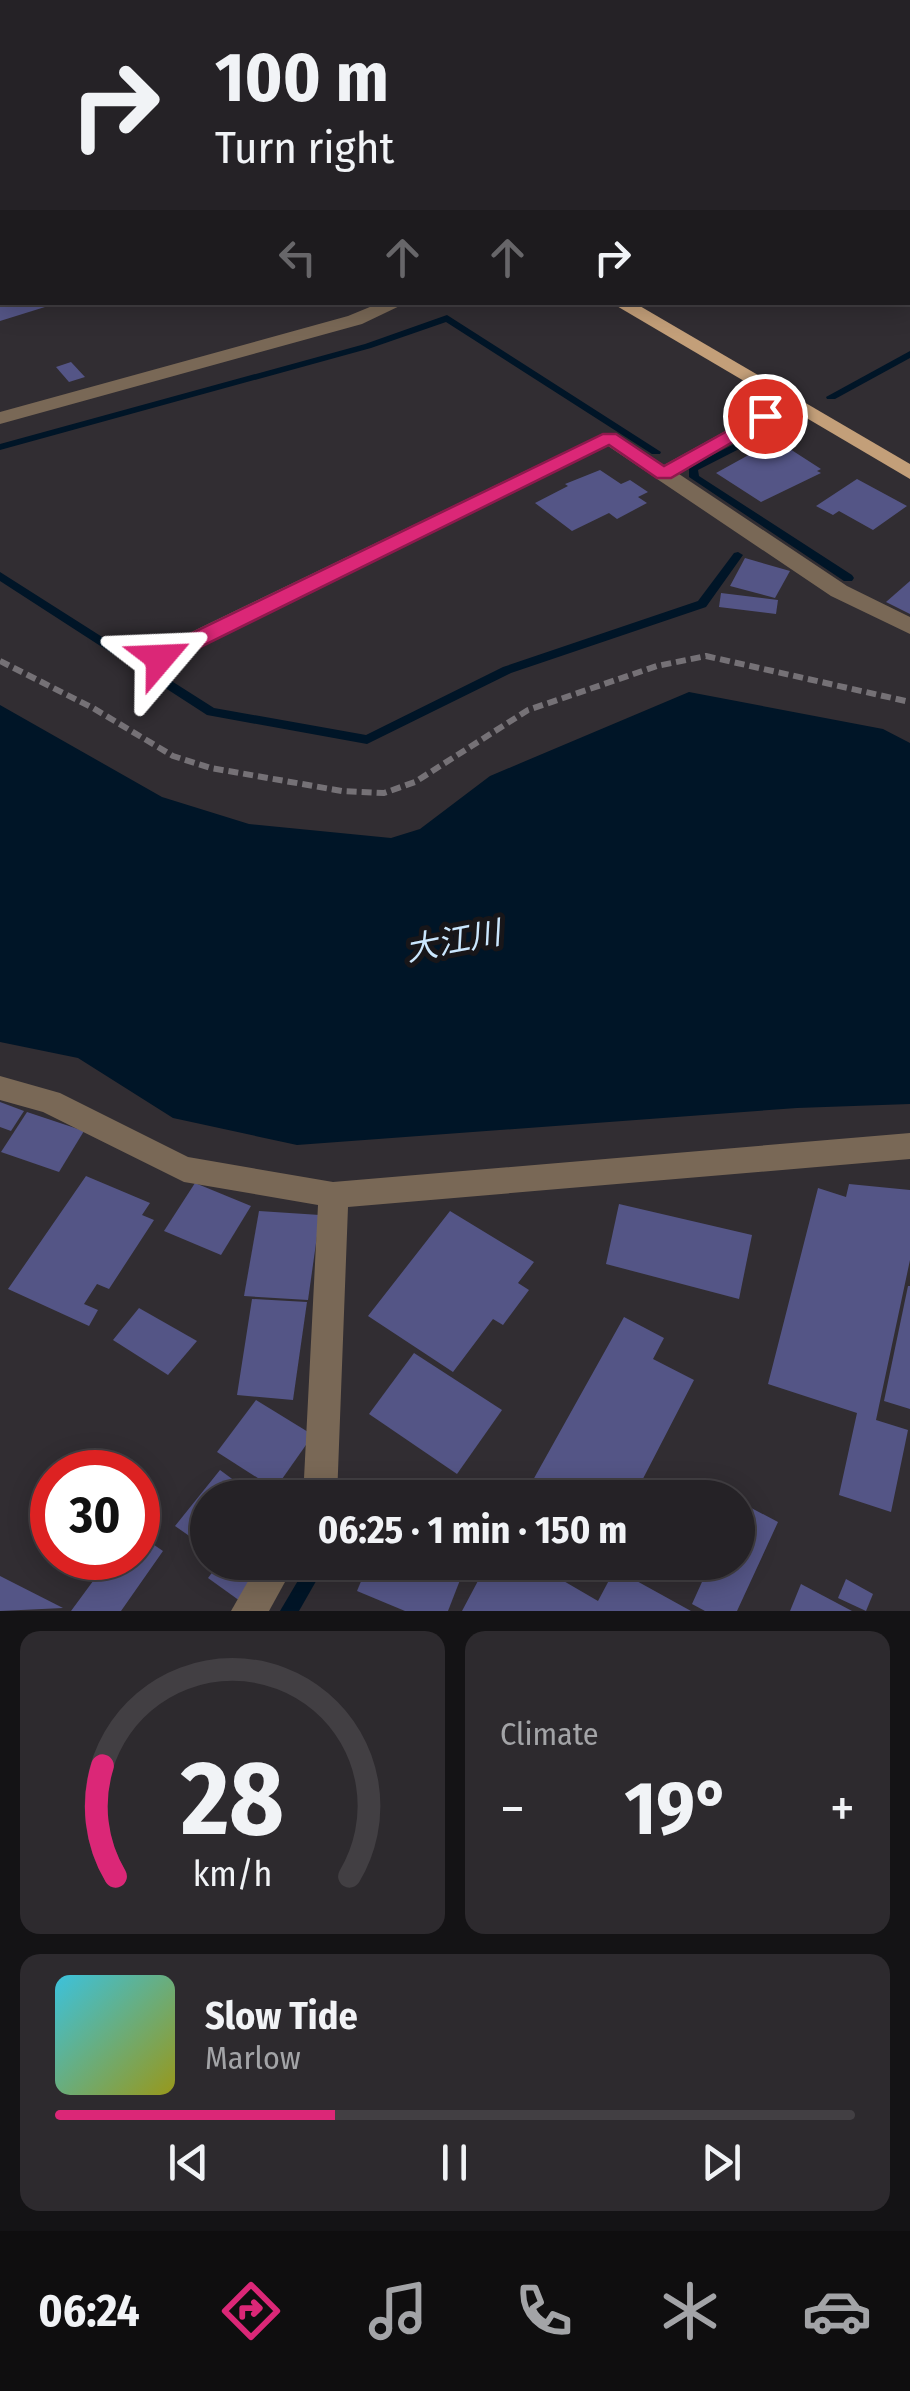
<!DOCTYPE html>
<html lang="en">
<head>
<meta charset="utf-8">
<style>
  :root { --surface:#252226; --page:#2d2a2e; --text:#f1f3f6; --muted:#a3a4a7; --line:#423f43; --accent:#db2777 }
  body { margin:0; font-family:"Fira Sans Condensed","Noto Sans JP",sans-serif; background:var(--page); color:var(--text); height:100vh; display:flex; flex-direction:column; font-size:38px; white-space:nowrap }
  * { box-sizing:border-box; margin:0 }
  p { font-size:32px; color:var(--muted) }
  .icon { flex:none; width:55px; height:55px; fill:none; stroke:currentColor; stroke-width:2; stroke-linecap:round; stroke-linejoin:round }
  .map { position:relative; height:1611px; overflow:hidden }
  .drawer { display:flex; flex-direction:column; gap:20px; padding:20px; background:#141315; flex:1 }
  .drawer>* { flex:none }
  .top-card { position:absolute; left:0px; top:0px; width:910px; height:305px; box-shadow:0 5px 25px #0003,0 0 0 2px var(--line); background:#252226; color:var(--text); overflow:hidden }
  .speed { position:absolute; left:30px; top:1450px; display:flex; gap:20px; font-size:50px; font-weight:700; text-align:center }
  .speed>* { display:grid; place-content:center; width:130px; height:130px; border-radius:50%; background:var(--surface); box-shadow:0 5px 25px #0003,0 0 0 2px var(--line); line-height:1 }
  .speed .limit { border:15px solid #d22; background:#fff; color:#111 }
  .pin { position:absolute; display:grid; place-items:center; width:85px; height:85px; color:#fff; margin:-42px; border:5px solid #fff; border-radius:50%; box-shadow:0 2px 10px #0007 }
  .me { position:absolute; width:110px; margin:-55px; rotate:64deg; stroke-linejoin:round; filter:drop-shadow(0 0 8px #0008) }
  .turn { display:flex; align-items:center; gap:35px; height:210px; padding:0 50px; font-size:45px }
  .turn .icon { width:130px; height:130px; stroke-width:2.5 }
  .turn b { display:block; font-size:70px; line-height:85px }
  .lanes { display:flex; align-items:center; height:95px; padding:0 50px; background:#0003; justify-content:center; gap:50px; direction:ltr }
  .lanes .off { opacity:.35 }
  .big { font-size:75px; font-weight:700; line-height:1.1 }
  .drawer .widget { flex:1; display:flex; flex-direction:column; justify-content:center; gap:15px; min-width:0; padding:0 35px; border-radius:20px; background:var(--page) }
  .drawer .dial { align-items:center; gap:0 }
  .dial svg { height:260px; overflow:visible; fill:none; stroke:var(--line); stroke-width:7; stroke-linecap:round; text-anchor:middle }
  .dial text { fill:var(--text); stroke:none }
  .song { display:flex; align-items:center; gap:30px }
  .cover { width:120px; height:120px; border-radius:15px; background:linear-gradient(135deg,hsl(190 70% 55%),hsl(60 70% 35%)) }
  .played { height:10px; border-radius:5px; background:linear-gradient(90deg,var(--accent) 35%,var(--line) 35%) }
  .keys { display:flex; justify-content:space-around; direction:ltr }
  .heat { display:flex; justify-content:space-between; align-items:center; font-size:55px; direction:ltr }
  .drawer .tiles { flex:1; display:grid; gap:20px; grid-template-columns:1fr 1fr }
  .widget:last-child { grid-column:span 2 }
  .trip { position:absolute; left:190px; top:1480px; width:565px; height:100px; border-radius:50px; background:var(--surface); box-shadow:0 5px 25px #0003,0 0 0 2px var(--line); font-weight:700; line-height:100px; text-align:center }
  .tab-bar { display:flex; height:160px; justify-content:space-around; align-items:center; background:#0f0e0f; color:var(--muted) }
  .tab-bar .icon { width:70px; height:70px }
  .tab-bar .selected { color:var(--accent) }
  .tab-bar b { font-size:45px; color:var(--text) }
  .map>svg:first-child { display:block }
</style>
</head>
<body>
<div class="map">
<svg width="910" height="1611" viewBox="0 0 910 1611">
  <rect width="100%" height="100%" fill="#312d32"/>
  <!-- water -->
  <path fill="#001527" d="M689,692L883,729L910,743V1104L797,1108L297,1145L173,1118L78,1058L0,1042V705L162,797L249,824L391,838L420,829L490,776Z"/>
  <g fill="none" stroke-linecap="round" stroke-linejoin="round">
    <!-- stream -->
    <g fill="#001527" fill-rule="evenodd">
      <path d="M619,0H631L626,2H617Z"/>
      <path d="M447,315L661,452L660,454H652L446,322L371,348L0,450V444L365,344Z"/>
      <path d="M910,351V358L835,399H827L826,397Z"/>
      <path d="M772,425L776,426V430L698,470L699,476L852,575L854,578L852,581H844L689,477V467Z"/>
      <path d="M738,552L743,555L706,607L511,673L367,744L207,715L0,581V572L214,708L366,735L503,667L698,601L734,553Z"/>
      <path d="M309,1562H327L299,1611H280Z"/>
    </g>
  </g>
  <!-- building -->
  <g fill="#545586">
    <path d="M0,302H41L45,307L0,321Z"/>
    <path d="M71,362L85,377L69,382L56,367Z"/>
    <path d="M776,440L821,469L817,471L821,473L761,502L716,473Z"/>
    <path d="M600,470L621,484L630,480L648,492L638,497L647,503L617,519L609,513L572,531L535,503L568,486L565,484Z"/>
    <path d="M857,479L907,506L873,530L839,511L833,515L816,506Z"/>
    <path d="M745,558L790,571L775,598L730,586Z"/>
    <path d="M910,581V614L886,602Z"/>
    <path d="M721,593L778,600L776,614L719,607Z"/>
    <path d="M0,1102L24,1111L11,1131L0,1127Z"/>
    <path d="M27,1112L84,1131L59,1172L1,1152Z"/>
    <path d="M86,1176L150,1203L142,1215L154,1220L109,1289L97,1284L84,1304L98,1310L89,1326L8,1289Z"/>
    <path d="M195,1183L251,1206L221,1255L164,1231Z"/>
    <path d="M849,1184L910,1190V1260L876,1420L908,1430L891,1512L839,1495L857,1413L768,1384L818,1188L846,1197Z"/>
    <path d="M619,1204L752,1235L739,1299L606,1264Z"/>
    <path d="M259,1211L320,1215L308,1300L244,1296Z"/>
    <path d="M450,1211L534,1262L518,1283L529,1290L503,1325L493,1319L453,1372L368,1316Z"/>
    <path d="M908,1286H910V1409L884,1401Z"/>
    <path d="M252,1299L307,1302L293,1400L237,1395Z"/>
    <path d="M139,1308L197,1341L168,1375L113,1340Z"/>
    <path d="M624,1317L664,1338L653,1359L694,1380L633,1498H523Z"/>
    <path d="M414,1353L502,1410L457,1474L369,1414Z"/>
    <path d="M256,1400L313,1435L275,1489L217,1452Z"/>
    <path d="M220,1470L258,1498H208V1549L175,1526Z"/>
    <path d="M740,1502L778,1522L737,1611H705L692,1604L711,1562H738Z"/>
    <path d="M138,1534L163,1551L121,1611H71L110,1558H138Z"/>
    <path d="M220,1562H268L240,1601L208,1578Z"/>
    <path d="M369,1562H467L448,1611H405L357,1591Z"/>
    <path d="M488,1562H531L598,1601L615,1569L691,1611H462Z"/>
    <path d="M0,1576L63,1608L0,1611Z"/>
    <path d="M846,1579L873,1594L866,1611L838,1598Z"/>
    <path d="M801,1584L852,1611H790Z"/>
  </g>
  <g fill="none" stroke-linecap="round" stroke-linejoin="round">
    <!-- path -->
    <path stroke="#757176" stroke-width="6" stroke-dasharray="10 5" stroke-linecap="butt" d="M0,661L93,708L173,756L211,768L342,791L384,793L415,782L528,710L657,666L706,656L910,702"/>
    <!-- minor -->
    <g fill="#796856" fill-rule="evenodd">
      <path d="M910,77V87L908,88V78Z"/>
      <path d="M382,302H408L362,324L0,424V412L348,316Z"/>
      <path d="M787,397L797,403L794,407L679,474L847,586L910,617V634L831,596L608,446L168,663H152L148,657L152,651L602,434H616L664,465Z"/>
      <path d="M0,1076L60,1093L188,1157L333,1182L910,1133V1159L348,1207L337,1498H303L318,1205L184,1182L43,1112L0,1100Z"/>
      <path d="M259,1562H296L269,1611H231Z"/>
    </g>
    <!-- major -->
    <g fill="#c39f79" fill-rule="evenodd">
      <rect x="0" y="3" width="2" height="8"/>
      <path d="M610,302H633L910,464V479Z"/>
    </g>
  </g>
  <!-- route -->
  <path fill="#db2777" stroke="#8e194d" stroke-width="2.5" d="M765,410L774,416L772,419L671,478H657L609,445L168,663H153L150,658L153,652L603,434H616L664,466Z"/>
  <g text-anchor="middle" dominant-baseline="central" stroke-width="10" stroke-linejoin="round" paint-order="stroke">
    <!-- water labels -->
    <g font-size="32" font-style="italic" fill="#cbe7fe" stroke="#181619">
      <text transform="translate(453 941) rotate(-11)">大江川</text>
    </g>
  </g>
</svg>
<div class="speed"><div class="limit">30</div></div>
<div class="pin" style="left:765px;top:416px;background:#d93025"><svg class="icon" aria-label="arrive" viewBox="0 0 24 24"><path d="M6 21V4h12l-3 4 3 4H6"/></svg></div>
<svg class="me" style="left:160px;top:658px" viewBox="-20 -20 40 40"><path d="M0-17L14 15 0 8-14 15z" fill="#db2777" stroke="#fff" stroke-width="4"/></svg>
<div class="trip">06:25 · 1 min · 150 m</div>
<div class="top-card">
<div class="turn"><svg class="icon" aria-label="right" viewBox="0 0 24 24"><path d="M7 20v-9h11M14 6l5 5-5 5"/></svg><div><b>100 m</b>Turn right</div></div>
<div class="lanes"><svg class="icon off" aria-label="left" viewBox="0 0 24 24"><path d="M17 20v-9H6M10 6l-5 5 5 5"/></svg><svg class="icon off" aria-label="ahead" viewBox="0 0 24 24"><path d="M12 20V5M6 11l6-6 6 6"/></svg><svg class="icon off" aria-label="ahead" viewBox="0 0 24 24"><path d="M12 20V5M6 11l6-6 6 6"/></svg><svg class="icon" aria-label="right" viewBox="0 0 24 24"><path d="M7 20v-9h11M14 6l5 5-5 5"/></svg></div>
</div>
</div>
<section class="drawer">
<div class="tiles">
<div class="widget dial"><svg viewBox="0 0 100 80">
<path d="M14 69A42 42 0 1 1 86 69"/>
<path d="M14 69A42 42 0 0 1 10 35" stroke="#db2777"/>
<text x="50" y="56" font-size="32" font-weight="700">28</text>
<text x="50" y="72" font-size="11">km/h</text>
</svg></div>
<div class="widget"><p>Climate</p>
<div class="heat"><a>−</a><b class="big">19°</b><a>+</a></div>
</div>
<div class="widget">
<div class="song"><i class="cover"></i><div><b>Slow Tide</b><p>Marlow</p></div></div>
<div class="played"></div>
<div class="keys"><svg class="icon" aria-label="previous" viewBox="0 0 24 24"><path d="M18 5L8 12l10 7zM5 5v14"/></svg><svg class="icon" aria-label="pause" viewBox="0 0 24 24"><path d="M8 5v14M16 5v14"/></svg><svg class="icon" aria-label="next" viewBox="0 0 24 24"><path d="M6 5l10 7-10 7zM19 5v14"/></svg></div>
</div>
</div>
</section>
<nav class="tab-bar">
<b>06:24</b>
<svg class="icon selected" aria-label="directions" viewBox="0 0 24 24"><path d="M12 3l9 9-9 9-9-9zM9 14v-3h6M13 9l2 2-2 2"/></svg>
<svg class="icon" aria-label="music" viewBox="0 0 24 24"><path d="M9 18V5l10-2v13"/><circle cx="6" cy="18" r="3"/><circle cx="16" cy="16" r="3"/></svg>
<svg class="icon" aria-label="phone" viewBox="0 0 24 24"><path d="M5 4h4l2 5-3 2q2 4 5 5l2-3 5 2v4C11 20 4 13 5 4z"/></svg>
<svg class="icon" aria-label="climate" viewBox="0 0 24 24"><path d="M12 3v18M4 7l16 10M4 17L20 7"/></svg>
<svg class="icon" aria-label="car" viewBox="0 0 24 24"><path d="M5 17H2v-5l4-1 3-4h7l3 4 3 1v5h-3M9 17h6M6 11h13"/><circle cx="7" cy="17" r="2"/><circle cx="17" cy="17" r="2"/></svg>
</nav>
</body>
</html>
